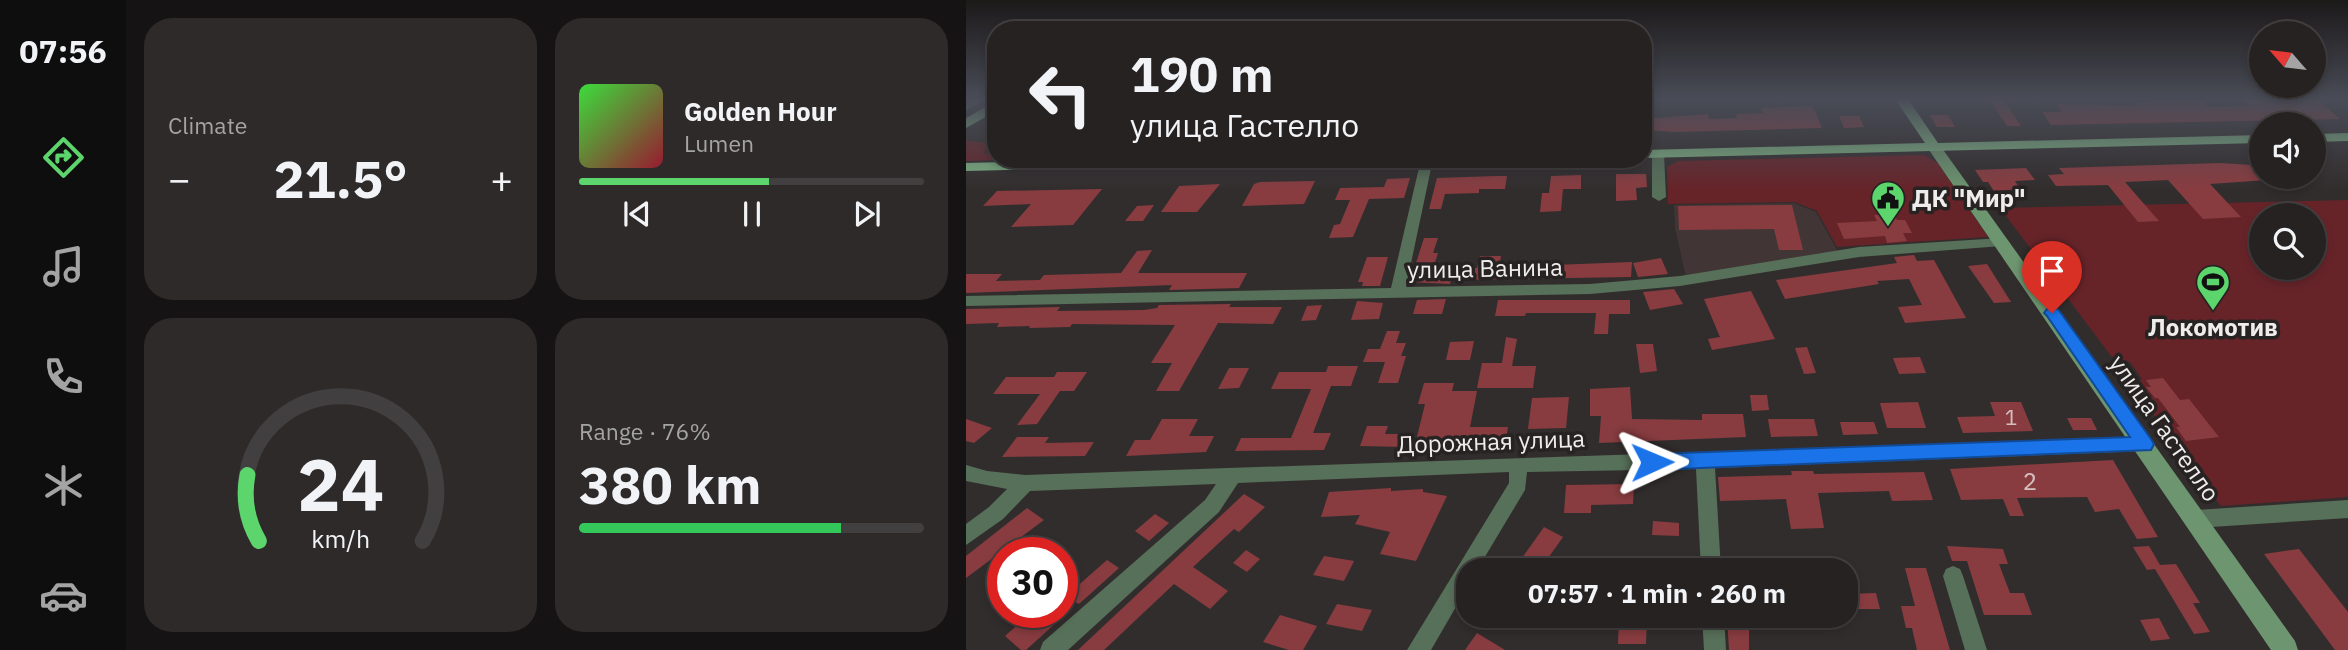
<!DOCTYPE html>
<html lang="en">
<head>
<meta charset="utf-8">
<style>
  :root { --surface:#262222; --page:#2e2a2a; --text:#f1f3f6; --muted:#a4a4a5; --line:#423f40; --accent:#5cd56d }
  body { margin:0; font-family:"IBM Plex Sans",sans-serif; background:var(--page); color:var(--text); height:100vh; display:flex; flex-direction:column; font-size:26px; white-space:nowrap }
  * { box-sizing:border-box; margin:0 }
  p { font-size:23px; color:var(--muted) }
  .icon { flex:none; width:38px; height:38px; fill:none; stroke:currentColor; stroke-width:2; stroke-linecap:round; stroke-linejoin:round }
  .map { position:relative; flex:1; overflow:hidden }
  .side { display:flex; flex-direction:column; gap:18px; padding:18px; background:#151313; width:840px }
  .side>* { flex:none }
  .top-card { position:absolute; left:21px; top:21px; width:665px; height:147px; border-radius:28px; box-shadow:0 4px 10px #0003,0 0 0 2px var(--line); background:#262222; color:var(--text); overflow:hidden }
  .needle { width:46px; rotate:298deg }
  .tools { position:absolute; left:1283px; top:21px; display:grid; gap:14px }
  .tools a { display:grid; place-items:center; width:77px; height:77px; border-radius:50%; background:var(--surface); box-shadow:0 4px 10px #0003,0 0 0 2px var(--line); font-size:35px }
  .speed { position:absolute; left:21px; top:537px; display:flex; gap:14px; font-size:35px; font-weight:700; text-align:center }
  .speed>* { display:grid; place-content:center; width:91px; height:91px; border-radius:50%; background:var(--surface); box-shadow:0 4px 10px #0003,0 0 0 2px var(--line); line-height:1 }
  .speed .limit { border:10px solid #d22; background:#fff; color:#111 }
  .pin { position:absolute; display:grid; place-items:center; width:60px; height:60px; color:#fff; margin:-72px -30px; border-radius:50% 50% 50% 0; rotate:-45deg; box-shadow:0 0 7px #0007 }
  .pin .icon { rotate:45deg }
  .me { position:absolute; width:77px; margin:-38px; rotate:89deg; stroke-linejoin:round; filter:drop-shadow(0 0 5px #0008) }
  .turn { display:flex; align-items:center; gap:24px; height:147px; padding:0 28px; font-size:32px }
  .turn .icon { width:91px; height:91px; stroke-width:2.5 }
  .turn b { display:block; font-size:49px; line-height:60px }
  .big { font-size:52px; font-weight:700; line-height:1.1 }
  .side .widget { flex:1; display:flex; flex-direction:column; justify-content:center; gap:10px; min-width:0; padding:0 24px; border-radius:28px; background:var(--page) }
  .side .dial { align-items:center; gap:0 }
  .dial svg { height:182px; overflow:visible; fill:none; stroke:var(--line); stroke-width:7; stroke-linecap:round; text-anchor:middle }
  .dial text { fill:var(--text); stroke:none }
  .song { display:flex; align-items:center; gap:21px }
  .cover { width:84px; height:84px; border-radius:10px; background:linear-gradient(135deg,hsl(120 70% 55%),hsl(350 70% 35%)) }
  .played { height:7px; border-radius:4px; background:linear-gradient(90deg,var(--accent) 55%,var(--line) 55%) }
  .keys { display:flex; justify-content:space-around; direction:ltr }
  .heat { display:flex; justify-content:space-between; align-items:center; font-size:38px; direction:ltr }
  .charge { height:10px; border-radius:5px; background:linear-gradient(90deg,#34c759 76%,var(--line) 0) }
  .side .tiles { flex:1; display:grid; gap:18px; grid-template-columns:repeat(2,1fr) }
  .trip { position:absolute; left:490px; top:558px; width:402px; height:70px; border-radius:28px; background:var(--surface); box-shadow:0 4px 10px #0003,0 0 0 2px var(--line); font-weight:700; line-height:70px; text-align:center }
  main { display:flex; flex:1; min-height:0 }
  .dock { display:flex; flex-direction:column; width:126px; justify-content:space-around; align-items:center; background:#0f0e0e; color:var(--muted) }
  .dock .icon { width:49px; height:49px }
  .dock .on { color:var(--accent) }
  .dock b { font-size:32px; color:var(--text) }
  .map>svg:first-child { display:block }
</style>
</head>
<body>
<main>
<nav class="dock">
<b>07:56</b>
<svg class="icon on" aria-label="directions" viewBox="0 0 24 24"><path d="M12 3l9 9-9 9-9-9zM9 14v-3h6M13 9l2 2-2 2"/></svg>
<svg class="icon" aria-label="music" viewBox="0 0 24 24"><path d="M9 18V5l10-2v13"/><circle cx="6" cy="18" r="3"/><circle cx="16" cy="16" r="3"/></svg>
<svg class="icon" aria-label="phone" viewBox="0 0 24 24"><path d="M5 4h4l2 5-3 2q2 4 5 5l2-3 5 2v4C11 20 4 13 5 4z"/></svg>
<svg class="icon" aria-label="climate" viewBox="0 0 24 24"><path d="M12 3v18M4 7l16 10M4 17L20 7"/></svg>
<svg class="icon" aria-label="car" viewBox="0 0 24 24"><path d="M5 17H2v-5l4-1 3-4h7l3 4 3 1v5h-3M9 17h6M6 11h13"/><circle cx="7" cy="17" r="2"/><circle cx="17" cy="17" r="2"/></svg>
</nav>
<section class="side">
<div class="tiles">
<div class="widget"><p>Climate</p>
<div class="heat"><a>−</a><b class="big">21.5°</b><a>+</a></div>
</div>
<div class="widget">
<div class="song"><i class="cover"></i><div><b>Golden Hour</b><p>Lumen</p></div></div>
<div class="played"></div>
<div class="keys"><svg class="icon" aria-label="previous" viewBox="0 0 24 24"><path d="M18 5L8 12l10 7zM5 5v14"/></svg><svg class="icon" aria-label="pause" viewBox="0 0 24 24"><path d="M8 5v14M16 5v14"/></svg><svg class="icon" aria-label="next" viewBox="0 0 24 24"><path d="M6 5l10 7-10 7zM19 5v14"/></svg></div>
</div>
<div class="widget dial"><svg viewBox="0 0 100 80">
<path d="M14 69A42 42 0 1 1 86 69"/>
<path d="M14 69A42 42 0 0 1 9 40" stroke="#5cd56d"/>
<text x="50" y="56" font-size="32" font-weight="700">24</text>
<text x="50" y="72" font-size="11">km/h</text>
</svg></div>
<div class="widget"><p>Range · 76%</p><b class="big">380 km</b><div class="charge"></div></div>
</div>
</section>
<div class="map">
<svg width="1382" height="650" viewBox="0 0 1382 650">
  <rect width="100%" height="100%" fill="#322d2d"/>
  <!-- built -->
  <path fill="#413535" d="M828,203L850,212L872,252L720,277L709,228L708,205Z"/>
  <!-- green -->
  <g fill="#662429" fill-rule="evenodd">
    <path d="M0,140L26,144L17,153L30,154V159H54L0,161Z"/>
    <path d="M958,155L972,163L1022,237L871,247L851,211L829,202L702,204L701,167L712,161Z"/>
    <path d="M1382,200V497L1255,506L1168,388L1176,379L1164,362L1145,356L1034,208ZM1295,215H1348V268H1295Z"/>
  </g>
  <!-- building -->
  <g fill="#883c40">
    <path d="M1023,99H1037L1055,126H1041Z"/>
    <path d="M1351,99L1374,119L1085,125L1076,112H1096L1090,104L1171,106L1169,104L1180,102L1236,101L1242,107L1283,106L1276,100Z"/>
    <path d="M847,106L856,128L709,132L679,130L678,119L742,114L743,119L771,118L770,114L797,113L795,108Z"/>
    <path d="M964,115H982L989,127H971Z"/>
    <path d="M873,116H893L898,127L878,128Z"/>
    <path d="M1254,163L1286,165L1301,180L1244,184L1275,217L1237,219L1202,180L1159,182L1193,221L1172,222L1142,185L1090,186L1082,175L1098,174L1093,168Z"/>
    <path d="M1060,168L1069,180L1049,181L1054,189L1028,191L1022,182H1017L1009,170Z"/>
    <path d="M650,174H680L681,187L670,188L671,200L650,201Z"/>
    <path d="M615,175V189H597L595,211L574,212L576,193H583L585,176Z"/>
    <path d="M530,176H541L539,189H513V193L479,194L475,209H463L471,178Z"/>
    <path d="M444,178L438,198L403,199L387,237L363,238L368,225L374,224L384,200H369L374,188L418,187L421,179Z"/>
    <path d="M349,181L338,204L276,206L288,184L294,182Z"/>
    <path d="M254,184L231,212H195L213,186Z"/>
    <path d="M136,189L107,225L45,227L65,204L17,206L31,191Z"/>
    <path d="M188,205L177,221H159L171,206Z"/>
    <path d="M826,205L837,250H813L808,229L713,230L712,206Z"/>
    <path d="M928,214L931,220H939L946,233H937L941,241L921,243L919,236L878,239L871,223L911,221L908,215Z"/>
    <path d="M458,238H472L467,253H472L467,269L511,268L514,256H535L534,262L588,261V265L666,262L665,277L485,280L484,284L444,282Z"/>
    <path d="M186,250L172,273H281L273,288L203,290L206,285L0,293V274H36L30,281L74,280L78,275L155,273L171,251Z"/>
    <path d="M948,255L951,261L968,260L1000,318L939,323L932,307L956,305L943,279L911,281L913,284L819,299L810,280L931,263L928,257Z"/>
    <path d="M401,257H422L414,286H396L397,282H392Z"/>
    <path d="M695,258L702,274L672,277L667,263Z"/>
    <path d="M1021,264L1045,302L1028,303L1002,266Z"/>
    <path d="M708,289L717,304L684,310L677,292Z"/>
    <path d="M785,291L809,339L746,350L742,339L754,337L738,299Z"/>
    <path d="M480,299L476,314H447L451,300Z"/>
    <path d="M532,300H664V314H643L642,334H628L630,313H560L559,316H529Z"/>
    <path d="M391,301L417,303L413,319L385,320Z"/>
    <path d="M265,304L263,307H316L307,324L252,323L213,391H190L206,363H185L209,325L106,324L104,327L63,328L64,326L31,327L33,323L0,324V309L94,307L91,311L178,310L191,308L193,305Z"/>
    <path d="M356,305L350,320L335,321L341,306Z"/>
    <path d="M421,331H434L430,343H440L435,356H440L432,383H412L419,362H397L402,349H414Z"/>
    <path d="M540,337L551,339L546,366H570L567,388H511L516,363H536Z"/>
    <path d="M508,341L504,360H480L484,342Z"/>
    <path d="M670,344H687L691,371L674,373Z"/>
    <path d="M841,347L850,373L838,374L829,348Z"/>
    <path d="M954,357L960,373L933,374L927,358Z"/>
    <path d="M362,366H392L385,386H365L347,433H365L358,450L269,451L275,438H325L345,389H305L313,372H360Z"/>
    <path d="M263,368H283L273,388L252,389Z"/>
    <path d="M91,372H121L108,391H94L71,424L51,425L74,394H27L40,377H88Z"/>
    <path d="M1197,378L1214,400L1223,399L1253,437L1220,441L1210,427H1214L1192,398H1189L1180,387H1185L1180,380Z"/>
    <path d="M458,383H488L486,391H511L504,427H542L539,445H449L459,404H452Z"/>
    <path d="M664,387L666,419L736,420V414H777L780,437L633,443L635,416H624V389Z"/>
    <path d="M784,395H801L803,410L786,411Z"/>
    <path d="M603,397L600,428L562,429L566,398Z"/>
    <path d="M952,402L960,428H921L914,403Z"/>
    <path d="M1024,402H1055L1067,431L997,433L991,417L1029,416Z"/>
    <path d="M1101,418H1125L1131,430H1107Z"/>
    <path d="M0,419L26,428L8,443L0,441Z"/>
    <path d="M196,419H232L223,436H248L240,452L160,456L169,440H184Z"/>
    <path d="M802,419H848L852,436L805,437Z"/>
    <path d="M874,422H908L912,434L877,435Z"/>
    <path d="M401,426H422L419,434H443L440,447L394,446Z"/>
    <path d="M51,437H83L79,443L128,442L119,456L36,457Z"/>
    <path d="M1147,460L1192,537L1171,539L1153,509L1129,512L1121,497L1051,498L1058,516H1044L1037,499L995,500L984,469Z"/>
    <path d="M825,471H847L848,474L958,472L967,500L926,501L923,491L852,493L858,528L825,529L820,499L754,501L752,477L826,475Z"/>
    <path d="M668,484L667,504L625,505V513H598L600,485Z"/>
    <path d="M425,488V491L457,489V492L481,496L450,561L414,554L424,532L389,524L394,515L355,517L363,492Z"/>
    <path d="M278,494L299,507L273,532L268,529L227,567L262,591L244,609L208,584L138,650H112Z"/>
    <path d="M61,508L78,520L0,578V556Z"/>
    <path d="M189,514L203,523L183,541L169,531Z"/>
    <path d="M687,521L713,523V536L686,535Z"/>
    <path d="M578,527L597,537L575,568L556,558Z"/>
    <path d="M981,546L1037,549L1042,564H1033L1044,593H1058L1066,615H1018L1001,561H986Z"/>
    <path d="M1183,546L1194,565L1210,564L1234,603H1227L1244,632L1228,634L1189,569L1181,570L1167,547Z"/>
    <path d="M1333,549L1382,612V650H1369L1298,554Z"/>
    <path d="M280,550L294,559L281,572L267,563Z"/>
    <path d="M358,556L388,561L378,581L347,575Z"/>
    <path d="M141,560L153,568L113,604L99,597Z"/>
    <path d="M939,568H960L984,650H951L946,628H940L935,606H949Z"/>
    <path d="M910,593L914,609H880V594Z"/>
    <path d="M371,604L406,610L396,631L360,624Z"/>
    <path d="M66,612H102L60,650H55L39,636Z"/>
    <path d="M314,615L351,626L337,650H323L297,642Z"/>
    <path d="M653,616H681L680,644H652Z"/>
    <path d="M761,616L783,618V650H763Z"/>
    <path d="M1193,618L1204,639L1185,641L1174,620Z"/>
    <path d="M511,633L539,650H499Z"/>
  </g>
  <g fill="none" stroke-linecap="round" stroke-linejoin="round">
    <!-- lane -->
    <path stroke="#577059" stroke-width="6" d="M0,107L14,99"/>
    <!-- street -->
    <g fill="#577059" fill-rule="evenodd">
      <path d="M692,150L698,154L700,197L693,201L686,197V154Z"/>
      <path d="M455,159H467L440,287L624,284L714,276L893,247L1036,238L1043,242L1036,246L893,257L714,286L624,294L0,306V296L425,288Z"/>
      <path d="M1179,437L1185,439L1188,444L1185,449L1179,451L749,468L755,570H735L730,469L561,472L559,490L511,570H502V586L465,650H441L543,483V472L272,483L253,512L102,650H74L77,642L239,500L250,484L64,491L37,519L0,545V524L23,507L41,489L0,481V465L21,471L59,475Z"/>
      <path d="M1382,500V518L1230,528L1223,525L1220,519L1223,513L1230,510Z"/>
      <path d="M987,566L994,569L997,576L1021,650H999L977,576L980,569Z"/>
      <path d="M736,616H758L760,650H738Z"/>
    </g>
    <!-- secondary -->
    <path fill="#6d956f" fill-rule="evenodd" d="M968,143L973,144L1329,641L1332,650H1305L961,147Z"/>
    <!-- primary -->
    <g fill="#7db181" fill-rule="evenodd">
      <path d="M929,99H942L972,143L1295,135V143L677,158V150L959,143Z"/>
      <path d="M30,101V111L0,128V118Z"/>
      <path d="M1382,133V141L1348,142V134Z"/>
      <path d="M166,159H376L369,163L0,171V163Z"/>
    </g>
  </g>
  <!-- sky -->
  <linearGradient id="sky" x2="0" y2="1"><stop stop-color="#1c1919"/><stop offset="0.52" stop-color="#494c57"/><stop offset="1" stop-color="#494c57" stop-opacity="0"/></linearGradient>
  <rect width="1382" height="190" fill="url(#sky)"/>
  <!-- route -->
  <path fill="#1a73e8" stroke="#114b97" stroke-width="2" d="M1086,307L1092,309L1185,439L1188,444L1185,450L686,470L679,467L676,462L679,456L686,454L1164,437L1081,316L1078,313L1081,309Z"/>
  <!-- icons -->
  <defs>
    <g id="civic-pin" transform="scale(1.75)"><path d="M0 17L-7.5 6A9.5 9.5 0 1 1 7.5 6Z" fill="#5cd56d" stroke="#282323"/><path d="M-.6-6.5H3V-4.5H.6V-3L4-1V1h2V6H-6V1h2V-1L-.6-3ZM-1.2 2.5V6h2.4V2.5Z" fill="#111"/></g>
    <g id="stadium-pin" transform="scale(1.75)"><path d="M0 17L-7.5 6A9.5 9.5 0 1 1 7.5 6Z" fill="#5cd56d" stroke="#282323"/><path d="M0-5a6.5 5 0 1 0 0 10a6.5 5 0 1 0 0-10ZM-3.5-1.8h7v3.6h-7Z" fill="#111"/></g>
  </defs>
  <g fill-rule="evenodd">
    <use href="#civic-pin" x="922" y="198"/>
    <use href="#stadium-pin" x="1247" y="282"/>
  </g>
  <g text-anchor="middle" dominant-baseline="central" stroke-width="7" stroke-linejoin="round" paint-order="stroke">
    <!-- number labels -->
    <g font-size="21" fill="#d5c0c1">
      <text x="1045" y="417">1</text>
    </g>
    <!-- poi labels -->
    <g font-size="24" font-weight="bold" fill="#efecec" stroke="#282323" text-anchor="start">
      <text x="946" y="198">ДК "Мир"</text>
      <text x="1247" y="327" text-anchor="middle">Локомотив</text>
    </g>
    <!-- street labels -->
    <g font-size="24" fill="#efecec" stroke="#282323">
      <text transform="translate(519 268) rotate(-1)">улица Ванина</text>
      <text transform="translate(1199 428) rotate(55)">улица Гастелло</text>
      <text transform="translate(525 441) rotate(-2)">Дорожная улица</text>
    </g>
    <!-- near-number labels -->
    <g font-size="24" fill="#d5c0c1">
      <text x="1064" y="481">2</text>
    </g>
  </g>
</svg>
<div class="tools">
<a><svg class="needle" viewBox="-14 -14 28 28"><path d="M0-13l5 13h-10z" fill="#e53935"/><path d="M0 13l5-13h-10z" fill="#a4a4a5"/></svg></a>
<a><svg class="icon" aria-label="sound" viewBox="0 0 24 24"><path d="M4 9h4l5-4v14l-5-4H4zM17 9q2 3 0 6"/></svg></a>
<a><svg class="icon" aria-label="search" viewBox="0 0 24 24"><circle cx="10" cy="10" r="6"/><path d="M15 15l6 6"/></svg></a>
</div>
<div class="speed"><div class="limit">30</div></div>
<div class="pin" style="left:1086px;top:313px;background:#d93025"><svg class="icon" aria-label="arrive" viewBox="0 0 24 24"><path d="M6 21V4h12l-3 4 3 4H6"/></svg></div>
<svg class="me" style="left:686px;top:462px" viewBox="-20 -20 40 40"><path d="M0-17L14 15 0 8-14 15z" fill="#1a73e8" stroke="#fff" stroke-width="4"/></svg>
<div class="trip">07:57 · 1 min · 260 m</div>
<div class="top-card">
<div class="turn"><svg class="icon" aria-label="left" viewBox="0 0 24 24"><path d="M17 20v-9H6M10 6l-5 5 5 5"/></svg><div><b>190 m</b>улица Гастелло</div></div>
</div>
</div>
</main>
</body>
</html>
